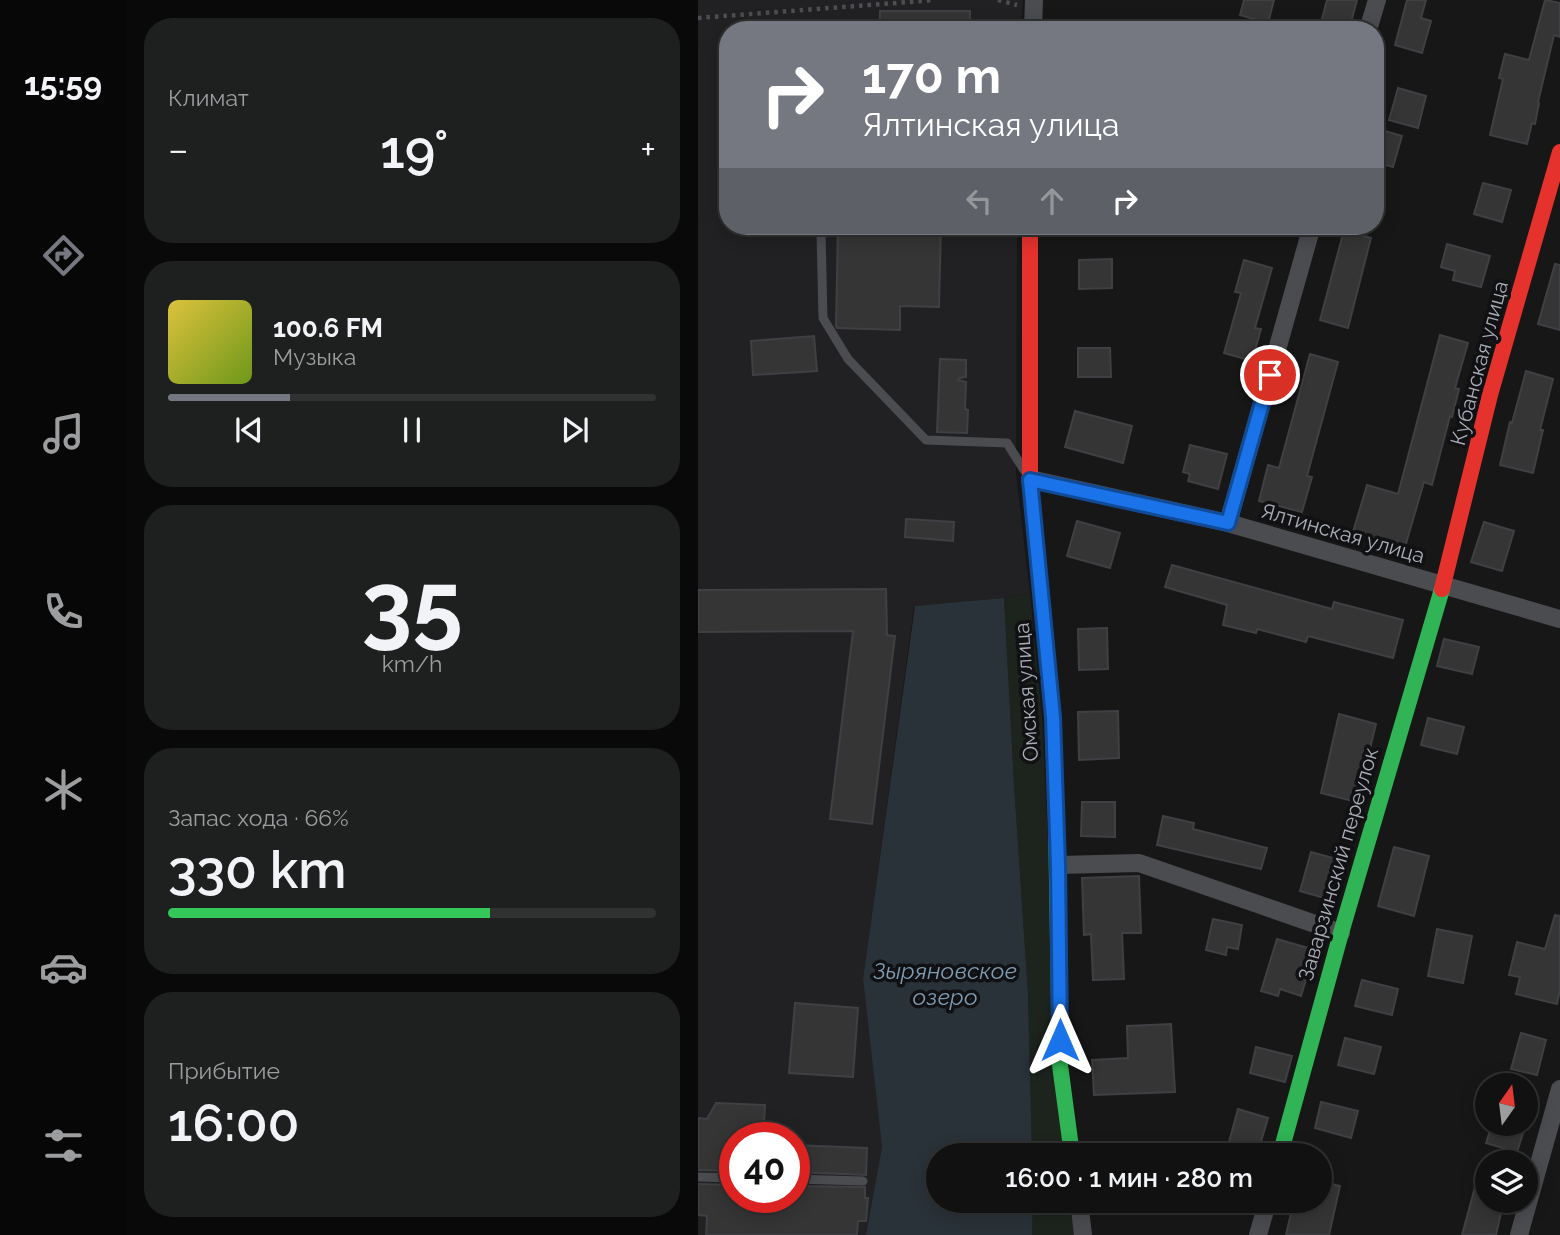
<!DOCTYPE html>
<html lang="ru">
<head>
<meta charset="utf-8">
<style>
  :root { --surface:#111; --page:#1e1f1f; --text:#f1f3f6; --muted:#9c9d9f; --line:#303131; --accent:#757880 }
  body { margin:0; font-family:Raleway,sans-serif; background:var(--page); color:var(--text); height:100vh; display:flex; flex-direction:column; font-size:26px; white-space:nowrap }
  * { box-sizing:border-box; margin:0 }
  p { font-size:23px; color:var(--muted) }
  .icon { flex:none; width:38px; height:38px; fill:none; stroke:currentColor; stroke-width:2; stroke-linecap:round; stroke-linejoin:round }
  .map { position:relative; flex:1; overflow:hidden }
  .drawer { display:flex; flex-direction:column; gap:18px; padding:18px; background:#090909; width:572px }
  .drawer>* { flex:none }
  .top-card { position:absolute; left:21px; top:21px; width:665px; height:214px; border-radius:28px; box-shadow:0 4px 18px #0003,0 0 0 2px var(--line); background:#757880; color:#fff; overflow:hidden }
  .needle { width:46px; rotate:14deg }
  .buttons { position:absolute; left:777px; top:1073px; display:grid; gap:14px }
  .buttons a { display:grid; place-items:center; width:63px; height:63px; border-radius:50%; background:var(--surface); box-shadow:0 4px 18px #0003,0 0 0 2px var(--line); font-size:35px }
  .speed { position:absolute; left:21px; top:1122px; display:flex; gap:14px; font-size:35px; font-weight:700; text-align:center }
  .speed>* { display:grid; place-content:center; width:91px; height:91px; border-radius:50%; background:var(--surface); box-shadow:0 4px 18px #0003,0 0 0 2px var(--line); line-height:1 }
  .speed .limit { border:10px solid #d22; background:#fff; color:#111 }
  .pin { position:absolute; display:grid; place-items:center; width:60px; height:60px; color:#fff; margin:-30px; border:4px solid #fff; border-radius:50%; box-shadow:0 2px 7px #0007 }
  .me { position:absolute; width:77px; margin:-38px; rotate:0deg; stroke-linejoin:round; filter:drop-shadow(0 0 5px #0008) }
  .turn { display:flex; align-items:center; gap:24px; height:147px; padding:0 28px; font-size:32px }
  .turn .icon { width:91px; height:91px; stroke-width:2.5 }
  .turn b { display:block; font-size:49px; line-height:60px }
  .lanes { display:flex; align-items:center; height:66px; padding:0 28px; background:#0003; justify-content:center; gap:35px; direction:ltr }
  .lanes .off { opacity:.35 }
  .big { font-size:52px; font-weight:600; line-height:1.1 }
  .drawer .widget { flex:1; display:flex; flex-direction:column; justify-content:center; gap:10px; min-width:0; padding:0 24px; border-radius:28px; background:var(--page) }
  .drawer .dial { align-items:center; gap:0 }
  .dial b { font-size:91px; line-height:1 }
  .song { display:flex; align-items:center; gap:21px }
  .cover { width:84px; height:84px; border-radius:10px; background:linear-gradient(135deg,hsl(50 70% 55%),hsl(80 70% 35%)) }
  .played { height:7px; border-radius:4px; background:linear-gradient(90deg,var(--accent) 25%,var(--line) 25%) }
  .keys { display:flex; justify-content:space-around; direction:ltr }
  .heat { display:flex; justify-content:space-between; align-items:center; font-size:38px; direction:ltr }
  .charge { height:10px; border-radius:5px; background:linear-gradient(90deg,#34c759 66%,var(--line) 0) }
  .trip { position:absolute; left:228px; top:1143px; width:406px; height:70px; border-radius:35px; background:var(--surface); box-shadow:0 4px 18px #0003,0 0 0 2px var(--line); font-weight:600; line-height:70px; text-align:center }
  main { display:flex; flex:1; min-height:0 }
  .tabs { display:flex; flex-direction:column; width:126px; justify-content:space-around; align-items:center; background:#070707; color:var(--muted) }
  .tabs .icon { width:49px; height:49px }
  .tabs .on { color:var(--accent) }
  .tabs b { font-size:32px; color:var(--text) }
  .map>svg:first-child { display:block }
</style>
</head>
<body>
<main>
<nav class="tabs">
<b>15:59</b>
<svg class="icon on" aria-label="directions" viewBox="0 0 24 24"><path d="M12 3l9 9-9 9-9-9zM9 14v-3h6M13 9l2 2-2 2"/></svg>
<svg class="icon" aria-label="music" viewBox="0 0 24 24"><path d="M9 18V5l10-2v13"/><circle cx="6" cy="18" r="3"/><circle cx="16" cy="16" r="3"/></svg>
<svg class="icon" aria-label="phone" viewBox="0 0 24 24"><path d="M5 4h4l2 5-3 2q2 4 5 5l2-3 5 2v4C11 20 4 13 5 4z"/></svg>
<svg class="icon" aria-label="climate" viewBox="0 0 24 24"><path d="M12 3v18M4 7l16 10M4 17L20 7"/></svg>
<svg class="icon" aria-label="car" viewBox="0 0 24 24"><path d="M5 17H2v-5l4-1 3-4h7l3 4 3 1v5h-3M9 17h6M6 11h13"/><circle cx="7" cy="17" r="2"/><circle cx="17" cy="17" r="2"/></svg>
<svg class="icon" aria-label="filters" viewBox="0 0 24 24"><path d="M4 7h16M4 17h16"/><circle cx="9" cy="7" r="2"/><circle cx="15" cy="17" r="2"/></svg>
</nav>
<section class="drawer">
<div class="widget"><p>Климат</p>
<div class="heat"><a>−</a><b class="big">19°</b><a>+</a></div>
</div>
<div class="widget">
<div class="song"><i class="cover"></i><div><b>100.6 FM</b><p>Музыка</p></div></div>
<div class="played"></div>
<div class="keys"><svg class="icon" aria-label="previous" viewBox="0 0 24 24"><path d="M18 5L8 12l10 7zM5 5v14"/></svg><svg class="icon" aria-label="pause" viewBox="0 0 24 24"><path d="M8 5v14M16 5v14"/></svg><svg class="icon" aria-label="next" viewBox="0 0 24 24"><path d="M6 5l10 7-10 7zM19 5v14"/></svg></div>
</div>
<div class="widget dial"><b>35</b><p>km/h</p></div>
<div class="widget"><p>Запас хода · 66%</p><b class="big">330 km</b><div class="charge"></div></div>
<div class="widget"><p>Прибытие</p><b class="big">16:00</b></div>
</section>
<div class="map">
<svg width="862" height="1235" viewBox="0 0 862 1235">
  <rect width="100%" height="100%" fill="#171717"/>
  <!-- built -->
  <path fill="#212123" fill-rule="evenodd" d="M0,0H325L323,30H30V226H319L318,474L332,593L306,598L216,607L165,979L184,1147L168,1235H0ZM37,1138H96V1197H37Z"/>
  <!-- green -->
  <g fill="#1d241e">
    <path d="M332,593L344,719L365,1155H334L330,995L316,785L306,598Z"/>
    <path d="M335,1201H373L378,1235H334Z"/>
  </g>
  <!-- water -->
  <path fill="#2a3239" d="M306,598L316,785L330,995L334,1155H240V1200L335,1201L334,1235H168L184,1147L165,979L217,606Z"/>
  <!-- building -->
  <g fill="#353536" stroke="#3f4043" stroke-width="2">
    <path d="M546,0H576L570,23L542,15Z"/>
    <path d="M629,0H659L651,30H621Z"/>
    <path d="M709,0H728L723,18L733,21L724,53L697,45Z"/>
    <path d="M847,0L862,3V37L856,35L840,102L841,103L837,124L834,123L829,144L792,135L805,79L801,78L807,54L831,60Z"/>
    <rect x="182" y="11" width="90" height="19"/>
    <path d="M700,88L728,96L720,128L691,120Z"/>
    <path d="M677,128L704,136L695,167L677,162Z"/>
    <path d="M785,183L813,190L804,222L776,214Z"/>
    <path d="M140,226H243L241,307L202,306V330L139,328L138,326Z"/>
    <path d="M646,230L673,238L650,328L622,320Z"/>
    <path d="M749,244L792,256L783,287L755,280L757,271L743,267Z"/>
    <path d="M414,259V288L381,289V260Z"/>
    <path d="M546,260L574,268L557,328L563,329L554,361L526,353L543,293L537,292Z"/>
    <path d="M857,264L862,265V330L840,324Z"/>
    <path d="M742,335L770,343L757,388L761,389L754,417L752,416L734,485L726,482L707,547L655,532L669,485L700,494Z"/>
    <path d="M116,336L119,371L55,375L53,341Z"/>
    <path d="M380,348H412L413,377H380Z"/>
    <path d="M612,354L640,362L609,476L614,477L604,512L561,501L570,465L581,468Z"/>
    <path d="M242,359L268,360V377L261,378L260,380L268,382L267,409L270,410L269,433L239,432Z"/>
    <path d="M828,371L855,379L842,430H845L835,473L802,465L812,422L814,423Z"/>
    <path d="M377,411L434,426L425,463L367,447Z"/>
    <path d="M492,445L529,454L520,489L490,481L492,474L485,472Z"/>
    <path d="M208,519L256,522L255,541L207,537Z"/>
    <path d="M379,521L422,533L412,568L369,556Z"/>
    <path d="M786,522L816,531L804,571L773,562Z"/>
    <path d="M474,565L634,609L636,602L705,620L695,658L610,636L608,642L559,629L558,633L525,625L529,605L467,587Z"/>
    <path d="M188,589L189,635L197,636L174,824L132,819L155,631L0,632V590Z"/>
    <path d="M409,628L410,669L381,670L380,629Z"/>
    <path d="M746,639L781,647L774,674L739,666Z"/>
    <path d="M420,711L421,758L381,760L380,712Z"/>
    <path d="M641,714L678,724L659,802L623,793Z"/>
    <path d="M730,718L766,727L759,754L723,745Z"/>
    <path d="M384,802H417V837L383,836Z"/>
    <path d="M465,816L496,823L495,829L569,848L563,869L459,845Z"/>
    <path d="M696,847L731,856L716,916L680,906Z"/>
    <path d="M613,852L642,860L630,899L602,891Z"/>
    <path d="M441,876L443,933H424L426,979L395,980L393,934L386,935L384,878Z"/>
    <path d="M857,915L862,916V990L859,1004L818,994L822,977L811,975L819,942L847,949Z"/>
    <path d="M515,919L544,925L540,949L529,947L528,955L508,950Z"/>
    <path d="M739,929L774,936L765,983L730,976Z"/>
    <path d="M579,939L617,950L603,996L582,989L580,996L563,991Z"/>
    <path d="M664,980L700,989L694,1015L657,1006Z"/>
    <path d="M97,1003L160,1008L155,1077L91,1073Z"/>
    <path d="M473,1024L477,1092L396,1095L394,1060L430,1058L429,1026Z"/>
    <path d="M823,1033L848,1040L839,1075L813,1069Z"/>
    <path d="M647,1038L683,1047L676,1074L640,1065Z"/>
    <path d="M558,1047L594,1056L587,1082L552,1073Z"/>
    <path d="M623,1102L660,1111L653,1138L617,1128Z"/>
    <path d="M18,1103L67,1105L65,1138H37V1171L0,1170V1118L9,1119Z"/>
    <path d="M540,1109L570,1118L559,1155H531L535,1143L531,1142Z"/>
    <path d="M794,1124H828L819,1152L788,1143Z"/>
    <path d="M96,1145L169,1148L168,1175L96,1172Z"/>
    <path d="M783,1165H789V1200H806L798,1235H764Z"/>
    <path d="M621,1181L642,1186L631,1235H588L596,1200H621Z"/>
    <path d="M0,1184L37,1185V1197H96V1186L167,1187V1198H170L168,1221H160L159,1235H8L9,1216L0,1215Z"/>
  </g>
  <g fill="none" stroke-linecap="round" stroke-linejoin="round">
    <!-- path -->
    <g stroke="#4d4e52" stroke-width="4.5" stroke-dasharray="3.5 5" stroke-linecap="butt">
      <path d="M300,0L319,5"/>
      <path d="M0,18L237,0"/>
    </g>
    <!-- lane -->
    <g stroke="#4b4c50" stroke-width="9">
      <path d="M123,232L125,318L150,359L228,440L309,443L326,470"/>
      <path d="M0,1177L37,1178"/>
      <path d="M96,1179L165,1181"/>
    </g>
    <!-- street -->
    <g stroke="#4b4c50" stroke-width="18">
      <path d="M335,30L336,0"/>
      <path d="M670,30L679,0"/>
      <path d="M332,479L530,523L862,619"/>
      <path d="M530,523L614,226"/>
      <path d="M360,865L441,863L643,933"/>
      <path d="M381,1200L385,1235"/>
      <path d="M560,1235L570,1200"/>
      <path d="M821,1235L862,1089"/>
    </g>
    <!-- fast -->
    <g stroke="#30b455" stroke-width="16">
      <path d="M358,820L362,1065L374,1155"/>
      <path d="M582,1155L643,933L744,589"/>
    </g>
    <!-- jam -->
    <g stroke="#e5322d" stroke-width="16">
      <path d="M332,226V479L355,717L358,820"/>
      <path d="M744,589L792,395L862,152"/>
    </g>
  </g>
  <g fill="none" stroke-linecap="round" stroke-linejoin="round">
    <!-- route casing -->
    <g stroke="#114b97" stroke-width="18">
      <path id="route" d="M362,1040L360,865L355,717L332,480L530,523L572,375"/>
    </g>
    <!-- route -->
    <use href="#route" stroke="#1a73e8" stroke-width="12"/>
  </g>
  <g text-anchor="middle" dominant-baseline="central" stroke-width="7" stroke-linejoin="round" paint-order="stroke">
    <!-- street labels -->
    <g font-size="21" fill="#a8adb8" stroke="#111113">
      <text transform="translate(781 363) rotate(-75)">Кубанская улица</text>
      <text transform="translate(645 533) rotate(16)">Ялтинская улица</text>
      <text transform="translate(328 692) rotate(-94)">Омская улица</text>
      <text transform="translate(640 864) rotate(-74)">Заварзинский переулок</text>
    </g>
    <!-- water labels -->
    <g font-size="23" font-style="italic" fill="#7f9bb3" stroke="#111113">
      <text x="247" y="970">Зыряновское<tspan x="247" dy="26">озеро</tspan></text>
    </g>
  </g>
</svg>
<div class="buttons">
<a><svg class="needle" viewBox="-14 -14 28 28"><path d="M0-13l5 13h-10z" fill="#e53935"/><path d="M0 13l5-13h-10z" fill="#9c9d9f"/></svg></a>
<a><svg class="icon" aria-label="layers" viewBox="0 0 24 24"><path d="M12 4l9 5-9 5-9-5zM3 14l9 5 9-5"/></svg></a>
</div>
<div class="speed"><div class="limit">40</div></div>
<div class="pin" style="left:572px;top:375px;background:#d93025"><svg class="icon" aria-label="arrive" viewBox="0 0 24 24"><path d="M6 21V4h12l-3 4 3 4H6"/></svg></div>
<svg class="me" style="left:362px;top:1040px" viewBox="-20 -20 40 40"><path d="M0-17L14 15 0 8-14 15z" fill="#1a73e8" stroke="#fff" stroke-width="4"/></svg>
<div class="trip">16:00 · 1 мин · 280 m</div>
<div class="top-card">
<div class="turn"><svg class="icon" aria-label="right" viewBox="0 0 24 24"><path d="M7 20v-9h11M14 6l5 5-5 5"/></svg><div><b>170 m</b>Ялтинская улица</div></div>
<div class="lanes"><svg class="icon off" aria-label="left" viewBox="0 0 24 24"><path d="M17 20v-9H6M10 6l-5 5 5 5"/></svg><svg class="icon off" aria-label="ahead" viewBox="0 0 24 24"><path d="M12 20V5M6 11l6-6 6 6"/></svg><svg class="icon" aria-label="right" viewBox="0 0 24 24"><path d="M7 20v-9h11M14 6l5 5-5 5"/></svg></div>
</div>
</div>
</main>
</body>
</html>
